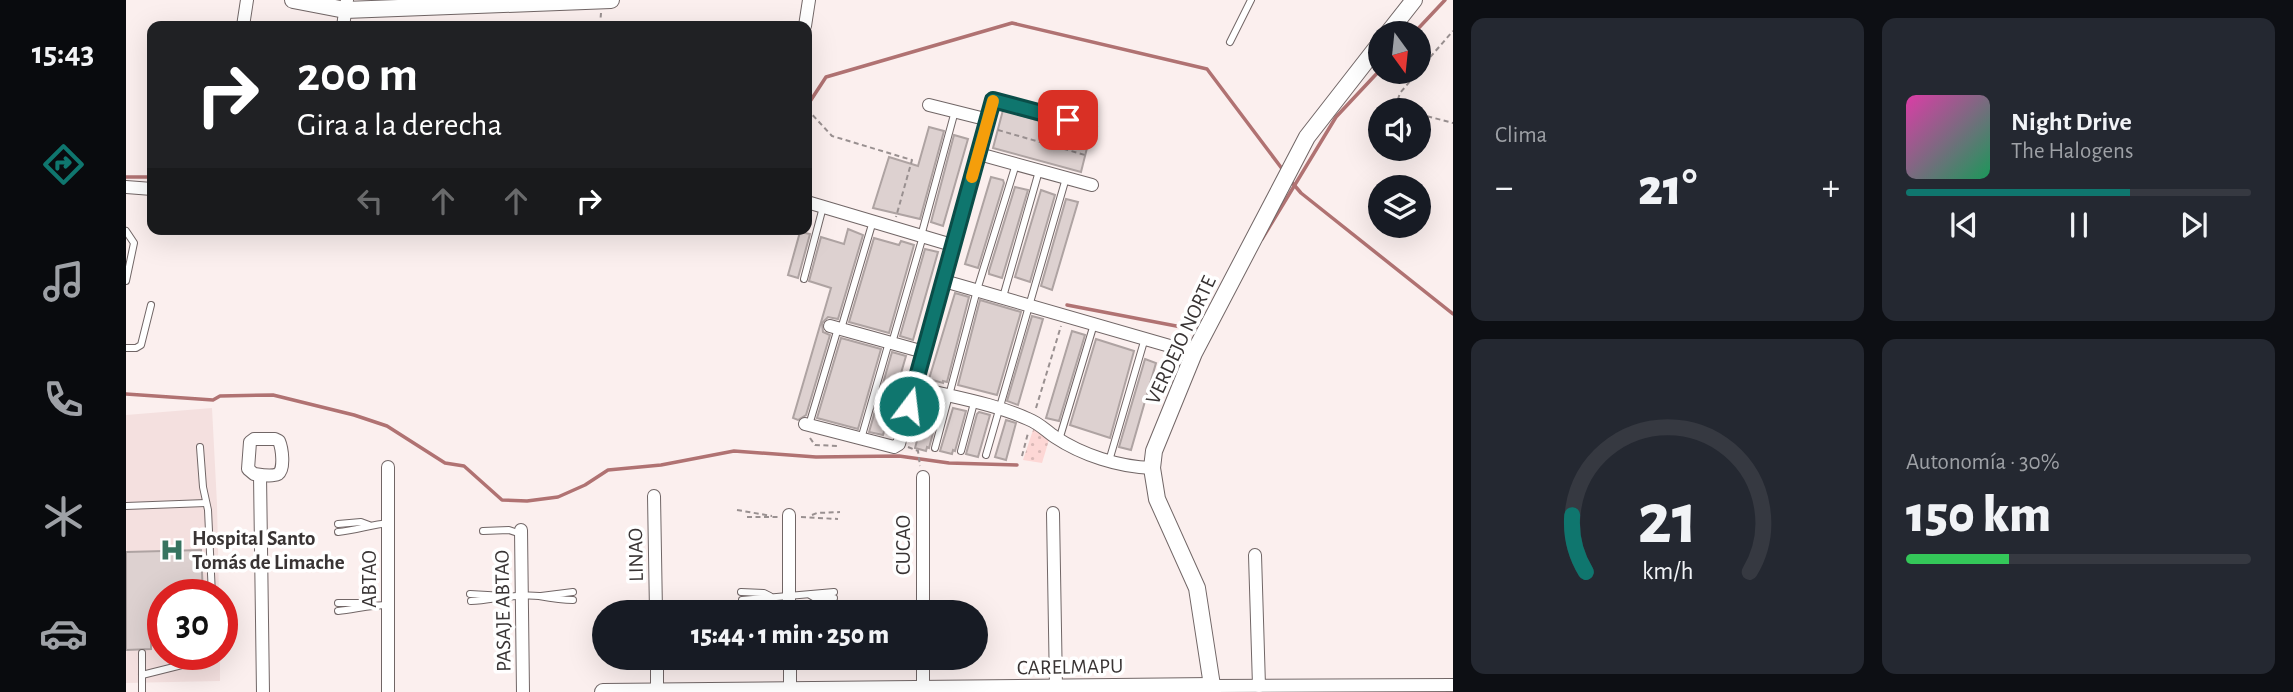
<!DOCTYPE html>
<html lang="es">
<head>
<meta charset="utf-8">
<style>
  :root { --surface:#171b24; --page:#242831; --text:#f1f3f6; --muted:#9ea1a6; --line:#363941; --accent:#0f766e }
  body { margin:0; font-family:"Alegreya Sans",sans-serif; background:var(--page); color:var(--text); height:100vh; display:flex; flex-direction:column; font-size:26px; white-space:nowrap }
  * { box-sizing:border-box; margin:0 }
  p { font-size:23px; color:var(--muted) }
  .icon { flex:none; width:38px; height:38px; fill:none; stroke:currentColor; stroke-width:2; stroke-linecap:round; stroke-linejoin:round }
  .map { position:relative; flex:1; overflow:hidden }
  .drawer { display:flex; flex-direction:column; gap:18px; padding:18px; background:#0d0f14; width:840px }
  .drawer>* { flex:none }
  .top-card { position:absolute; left:21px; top:21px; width:665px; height:214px; border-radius:14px; box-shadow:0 7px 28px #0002; background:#202124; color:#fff; overflow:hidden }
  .needle { width:46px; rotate:165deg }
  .buttons { position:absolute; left:1242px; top:21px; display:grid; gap:14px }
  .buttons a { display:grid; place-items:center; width:63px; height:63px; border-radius:50%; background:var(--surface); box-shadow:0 7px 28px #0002; font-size:35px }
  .speed { position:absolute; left:21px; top:579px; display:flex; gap:14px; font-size:35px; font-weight:700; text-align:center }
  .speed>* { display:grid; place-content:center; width:91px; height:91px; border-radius:50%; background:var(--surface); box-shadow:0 7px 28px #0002; line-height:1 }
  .speed .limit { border:10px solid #d22; background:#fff; color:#111 }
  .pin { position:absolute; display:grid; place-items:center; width:60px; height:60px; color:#fff; margin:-30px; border-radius:14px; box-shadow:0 4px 10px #0006 }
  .me { position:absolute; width:77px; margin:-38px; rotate:15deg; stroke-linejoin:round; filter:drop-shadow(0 0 5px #0008) }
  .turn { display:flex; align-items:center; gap:24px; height:147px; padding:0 35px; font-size:32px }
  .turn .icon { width:91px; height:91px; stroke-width:2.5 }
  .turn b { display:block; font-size:49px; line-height:60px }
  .lanes { display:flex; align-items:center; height:66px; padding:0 35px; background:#0003; justify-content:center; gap:35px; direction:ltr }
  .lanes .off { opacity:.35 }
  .big { font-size:52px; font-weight:800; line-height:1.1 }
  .drawer .card { flex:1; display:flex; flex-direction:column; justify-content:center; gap:10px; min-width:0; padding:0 24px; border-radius:14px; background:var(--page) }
  .drawer .dial { align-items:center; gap:0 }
  .dial svg { height:182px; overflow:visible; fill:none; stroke:var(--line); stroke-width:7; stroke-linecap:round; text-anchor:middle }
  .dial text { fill:var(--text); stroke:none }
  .song { display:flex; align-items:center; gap:21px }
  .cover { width:84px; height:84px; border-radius:10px; background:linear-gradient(135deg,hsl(320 70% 55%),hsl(150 70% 35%)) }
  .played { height:7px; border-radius:4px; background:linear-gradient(90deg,var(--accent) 65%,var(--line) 65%) }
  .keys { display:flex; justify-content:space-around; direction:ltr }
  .heat { display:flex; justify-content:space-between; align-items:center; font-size:38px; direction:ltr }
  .charge { height:10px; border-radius:5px; background:linear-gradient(90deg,#34c759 30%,var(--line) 0) }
  .drawer .tiles { flex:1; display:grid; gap:18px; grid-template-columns:repeat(2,1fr) }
  .trip { position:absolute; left:466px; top:600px; width:396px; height:70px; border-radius:35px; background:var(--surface); box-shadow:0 7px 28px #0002; font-weight:800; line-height:70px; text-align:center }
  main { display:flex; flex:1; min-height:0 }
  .tab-bar { display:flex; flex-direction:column; width:126px; justify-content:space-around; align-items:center; background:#090b0e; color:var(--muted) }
  .tab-bar .icon { width:49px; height:49px }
  .tab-bar .selected { color:var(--accent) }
  .tab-bar b { font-size:32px; color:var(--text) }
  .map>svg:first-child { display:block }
</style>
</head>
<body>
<main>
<nav class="tab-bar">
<b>15:43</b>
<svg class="icon selected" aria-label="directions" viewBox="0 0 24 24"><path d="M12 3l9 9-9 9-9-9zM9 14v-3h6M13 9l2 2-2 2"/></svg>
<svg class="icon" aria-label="music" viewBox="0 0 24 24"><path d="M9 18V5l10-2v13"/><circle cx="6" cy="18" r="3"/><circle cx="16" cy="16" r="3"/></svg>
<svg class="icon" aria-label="phone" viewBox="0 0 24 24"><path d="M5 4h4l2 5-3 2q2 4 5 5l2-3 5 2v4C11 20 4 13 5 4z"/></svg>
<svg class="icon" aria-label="climate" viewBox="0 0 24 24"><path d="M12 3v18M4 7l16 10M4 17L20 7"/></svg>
<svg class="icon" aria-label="car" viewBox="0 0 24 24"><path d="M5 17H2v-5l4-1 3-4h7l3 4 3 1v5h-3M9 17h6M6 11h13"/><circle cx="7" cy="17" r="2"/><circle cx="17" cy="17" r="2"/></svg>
</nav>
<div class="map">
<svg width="1327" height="692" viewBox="0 0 1327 692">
  <defs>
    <pattern id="green-dots" width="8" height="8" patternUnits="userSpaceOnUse" patternTransform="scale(1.75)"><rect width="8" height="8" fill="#fdd7d5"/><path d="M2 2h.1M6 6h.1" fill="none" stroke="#dab9b7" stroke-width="1.8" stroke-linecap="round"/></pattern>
  </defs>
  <rect width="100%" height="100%" fill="#fbefee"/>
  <!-- built -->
  <path fill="#f4e0df" d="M86,408L91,504L93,595H37V654L94,655V681L0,683V415Z"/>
  <!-- green -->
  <path fill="url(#green-dots)" d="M908,427L923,440L916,463L897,460Z"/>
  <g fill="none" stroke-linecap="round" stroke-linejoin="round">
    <!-- stream -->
    <g stroke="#b07272" stroke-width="3.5">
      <path d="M1288,33L1319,0"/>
      <path d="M681,106L700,77L886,23L1081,69L1157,170"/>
      <path d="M0,177H26"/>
      <path d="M1163,179L1175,193L1327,314"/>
      <path d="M1136,239L1210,117L1255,69"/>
      <path d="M941,305L1071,330"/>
      <path d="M0,394L87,400L94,396L147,395L228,415L261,426L319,463L338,466L376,500L401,501L432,497L459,485L482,470L535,465L608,451L690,457L773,456L823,463L891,465"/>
    </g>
  </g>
  <!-- building -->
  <g fill="#ddd1d0" stroke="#aea3a2" stroke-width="2">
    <path d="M877,110L964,136L955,172L867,148Z"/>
    <path d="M803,127L818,131L794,219L747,208L763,157L792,166Z"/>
    <path d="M828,135L842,139L817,226L805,222Z"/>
    <path d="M865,177L877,180L878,183L852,268L839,264Z"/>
    <path d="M889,187L902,190L876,278L863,274V271Z"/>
    <path d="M915,190L929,195L904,282L889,277Z"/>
    <path d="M940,199L952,202L926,290L915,286Z"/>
    <path d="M722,229L737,235L712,319L702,317L696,323L697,332L704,335L680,415L672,420L667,418L705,288L683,281L695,237L718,244Z"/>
    <path d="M674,232L684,234L672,278L662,275Z"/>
    <path d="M748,238L773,245L775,241L788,245L763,333L723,322Z"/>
    <path d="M799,249L812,252L787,340L774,336Z"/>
    <path d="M829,293L843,297L821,382L817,381V383L803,379Z"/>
    <path d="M854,300L895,312L871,395L832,385Z"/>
    <path d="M906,316L917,319L892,405L881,401Z"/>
    <path d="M946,331L959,335L933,421L920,418Z"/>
    <path d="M715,338L755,349L732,429L691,418Z"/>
    <path d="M970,339L1008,351L984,438L944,425Z"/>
    <path d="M766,352L780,356L757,435L743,432Z"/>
    <path d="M1019,359L1030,363L1005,450L993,447Z"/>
    <path d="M801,404L814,407L803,448L801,447L800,451L789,448Z"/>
    <path d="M827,408L840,411L829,451L827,450L826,454L814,451Z"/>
    <path d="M853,412L864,415L852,457L840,454L851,414Z"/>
    <path d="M880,420L890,423L880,460L869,457Z"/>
    <path d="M75,550L77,595H37V640H25V649L0,650V552Z"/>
  </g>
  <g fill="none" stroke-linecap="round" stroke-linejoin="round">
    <!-- service casing -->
    <g stroke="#716666" stroke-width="8">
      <g id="service">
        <path d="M1104,42L1125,0"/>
        <path d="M867,100L968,127"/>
        <path d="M0,231L8,243L0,281"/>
        <path d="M795,236L829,111"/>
        <path d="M678,279L697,207"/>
        <path d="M877,297L913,171"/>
        <path d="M715,329L747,221"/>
        <path d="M766,343L797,236"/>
        <path d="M0,348H10L15,345L25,305"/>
        <path d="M683,425L712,328"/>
        <path d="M735,439L763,342"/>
        <path d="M933,440L968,324"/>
        <path d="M74,447L77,487L82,510L86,595"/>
        <path d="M809,448L851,290L890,164"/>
        <path d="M835,451L848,403"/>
        <path d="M860,455L940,178"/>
        <path d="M983,461L1019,338"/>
        <path d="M0,506L80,503"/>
        <path d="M212,524L235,522L243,525"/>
        <path d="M357,531L383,530L395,534"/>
        <path d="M212,532C230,530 245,525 262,523"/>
        <path d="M615,592L638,593L644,596"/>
        <path d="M344,594L379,596"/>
        <path d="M684,595L689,598H708"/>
        <path d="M415,596L447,592"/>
        <path d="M616,600L708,592"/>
        <path d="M345,601C367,600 391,593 413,596C424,598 435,600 447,600"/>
        <path d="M212,603H237L244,605"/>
        <path d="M212,611C230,609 245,605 262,605"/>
        <path d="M16,675L56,665L71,654"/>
        <path d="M16,692V653"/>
      </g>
    </g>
    <!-- minor casing -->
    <g stroke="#716666" stroke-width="14">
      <g id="minor">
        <path d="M117,26L121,0"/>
        <path d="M217,26L221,0"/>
        <path d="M679,26L683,0"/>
        <path d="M803,105L863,120"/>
        <path d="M853,154L966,185"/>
        <path d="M0,187L26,189"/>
        <path d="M681,202L826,245"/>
        <path d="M818,281L1068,353"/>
        <path d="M704,326L798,352"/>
        <path d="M788,387C826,397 867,403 902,419C913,423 920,431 929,437C956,455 993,467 1026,468"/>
        <path d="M679,424L768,447L773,444L867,100"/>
        <path d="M128,439H149L153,441C156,448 159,469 152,474C146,477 135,475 128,474L122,469L124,442Z"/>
        <path d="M262,467V692"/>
        <path d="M134,475L137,692"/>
        <path d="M797,477V612"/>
        <path d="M528,496L530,612"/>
        <path d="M927,513L930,688"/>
        <path d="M663,515V612"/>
        <path d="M395,530L397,692"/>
        <path d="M1129,555L1133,686"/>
        <path d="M531,658V692"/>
        <path d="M664,658V690"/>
        <path d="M797,658V692"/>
        <path d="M1086,686L1327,685"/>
      </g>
    </g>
    <!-- tertiary casing -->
    <g stroke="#716666" stroke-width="18">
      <g id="tertiary">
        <path d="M167,0L219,10L485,0"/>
        <path d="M1262,33L1288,0"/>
        <path d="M477,692L1086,686"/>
        <path d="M1087,692L1071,588L1031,499L1026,468L1028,451L1068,353L1181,137L1255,42"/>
      </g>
    </g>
    <!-- path -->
    <g stroke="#999090" stroke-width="2" stroke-dasharray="5 3.5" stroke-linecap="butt">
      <path d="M474,26L475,13"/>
      <path d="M1293,70L1327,31"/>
      <path d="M930,108L937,104"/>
      <path d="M681,109L706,136L786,160L770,217"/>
      <path d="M1277,110L1269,108L1274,93L1292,72"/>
      <path d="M1293,114L1327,123"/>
      <path d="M872,130L959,155"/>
      <path d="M910,408L935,326"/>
      <path d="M684,438L689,445L712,446"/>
      <path d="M782,447L792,451L794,466"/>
      <path d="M896,456L902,433"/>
      <path d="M611,510L646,516"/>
      <path d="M686,515L691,513L714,512"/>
      <path d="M621,517H652"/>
      <path d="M675,517L712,519"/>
    </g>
    <!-- service -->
    <use href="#service" stroke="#fff" stroke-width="6"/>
    <!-- minor -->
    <use href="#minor" stroke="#fff" stroke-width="12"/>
    <!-- tertiary -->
    <use href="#tertiary" stroke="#fff" stroke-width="16"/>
  </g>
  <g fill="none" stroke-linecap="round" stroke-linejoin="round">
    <!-- route casing -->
    <g stroke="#0a4d48" stroke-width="18">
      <path id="route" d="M783,406L867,100L942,120"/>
    </g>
    <!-- route -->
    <use href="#route" stroke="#0f766e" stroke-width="12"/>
    <!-- slow -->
    <path stroke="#f59e0b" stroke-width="12" d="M846,177L867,101"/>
  </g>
  <!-- icons -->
  <defs>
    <g id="hospital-bare" transform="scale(1.89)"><path d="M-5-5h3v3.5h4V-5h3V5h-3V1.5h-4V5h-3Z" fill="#367460" stroke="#fff" stroke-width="2.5" paint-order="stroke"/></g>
  </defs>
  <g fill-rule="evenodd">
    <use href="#hospital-bare" x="46" y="550"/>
  </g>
  <g text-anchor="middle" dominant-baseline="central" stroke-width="7" stroke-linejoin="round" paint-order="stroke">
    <!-- street labels -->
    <g font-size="21" fill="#393434" stroke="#fff">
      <text transform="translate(1055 340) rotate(-65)">VERDEJO NORTE</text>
      <text transform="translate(777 545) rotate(-90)">CUCAO</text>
      <text transform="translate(510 555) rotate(-91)">LINAO</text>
      <text transform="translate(243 579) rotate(-90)">ABTAO</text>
      <text transform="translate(377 611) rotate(-91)">PASAJE ABTAO</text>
      <text transform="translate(944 667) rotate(-1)">CARELMAPU</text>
    </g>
    <!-- poi labels -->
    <g font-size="21" font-weight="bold" fill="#393434" stroke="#fff" text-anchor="start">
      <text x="66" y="538">Hospital Santo<tspan x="66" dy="24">Tomás de Limache</tspan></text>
    </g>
  </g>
</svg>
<div class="buttons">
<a><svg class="needle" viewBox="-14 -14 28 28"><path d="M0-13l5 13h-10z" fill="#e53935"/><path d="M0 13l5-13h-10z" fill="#9ea1a6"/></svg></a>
<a><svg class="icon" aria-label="sound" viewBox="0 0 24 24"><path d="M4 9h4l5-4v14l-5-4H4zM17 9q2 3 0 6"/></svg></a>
<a><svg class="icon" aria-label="layers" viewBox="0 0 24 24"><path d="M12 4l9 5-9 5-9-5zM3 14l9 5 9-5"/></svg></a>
</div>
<div class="speed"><div class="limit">30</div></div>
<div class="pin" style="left:942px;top:120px;background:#d93025"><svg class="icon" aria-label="arrive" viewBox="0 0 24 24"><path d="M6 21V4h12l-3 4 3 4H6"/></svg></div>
<svg class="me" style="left:783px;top:406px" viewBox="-20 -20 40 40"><circle r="17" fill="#0f766e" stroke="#fff" stroke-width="3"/><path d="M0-11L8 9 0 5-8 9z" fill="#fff"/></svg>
<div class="trip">15:44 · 1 min · 250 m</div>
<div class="top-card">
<div class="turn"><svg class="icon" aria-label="right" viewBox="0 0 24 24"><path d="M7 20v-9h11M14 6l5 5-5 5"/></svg><div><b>200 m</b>Gira a la derecha</div></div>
<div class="lanes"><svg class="icon off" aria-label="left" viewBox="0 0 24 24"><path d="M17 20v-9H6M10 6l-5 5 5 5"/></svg><svg class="icon off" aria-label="ahead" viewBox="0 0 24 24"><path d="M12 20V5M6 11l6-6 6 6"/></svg><svg class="icon off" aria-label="ahead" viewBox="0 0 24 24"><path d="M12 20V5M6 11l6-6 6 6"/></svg><svg class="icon" aria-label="right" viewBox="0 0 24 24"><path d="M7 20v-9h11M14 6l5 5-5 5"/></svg></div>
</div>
</div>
<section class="drawer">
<div class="tiles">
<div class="card"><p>Clima</p>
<div class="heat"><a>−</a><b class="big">21°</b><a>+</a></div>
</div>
<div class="card">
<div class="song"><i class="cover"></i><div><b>Night Drive</b><p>The Halogens</p></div></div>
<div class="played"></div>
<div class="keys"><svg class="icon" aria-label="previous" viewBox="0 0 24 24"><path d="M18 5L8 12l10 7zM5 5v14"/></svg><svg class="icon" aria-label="pause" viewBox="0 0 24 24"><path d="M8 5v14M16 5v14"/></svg><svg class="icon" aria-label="next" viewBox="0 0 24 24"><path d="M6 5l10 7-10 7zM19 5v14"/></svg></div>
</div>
<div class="card dial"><svg viewBox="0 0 100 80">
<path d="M14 69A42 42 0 1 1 86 69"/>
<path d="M14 69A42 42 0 0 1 8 44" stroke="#0f766e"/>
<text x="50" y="56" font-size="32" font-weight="700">21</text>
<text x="50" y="72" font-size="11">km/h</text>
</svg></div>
<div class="card"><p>Autonomía · 30%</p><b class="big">150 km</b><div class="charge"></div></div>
</div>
</section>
</main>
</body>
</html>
